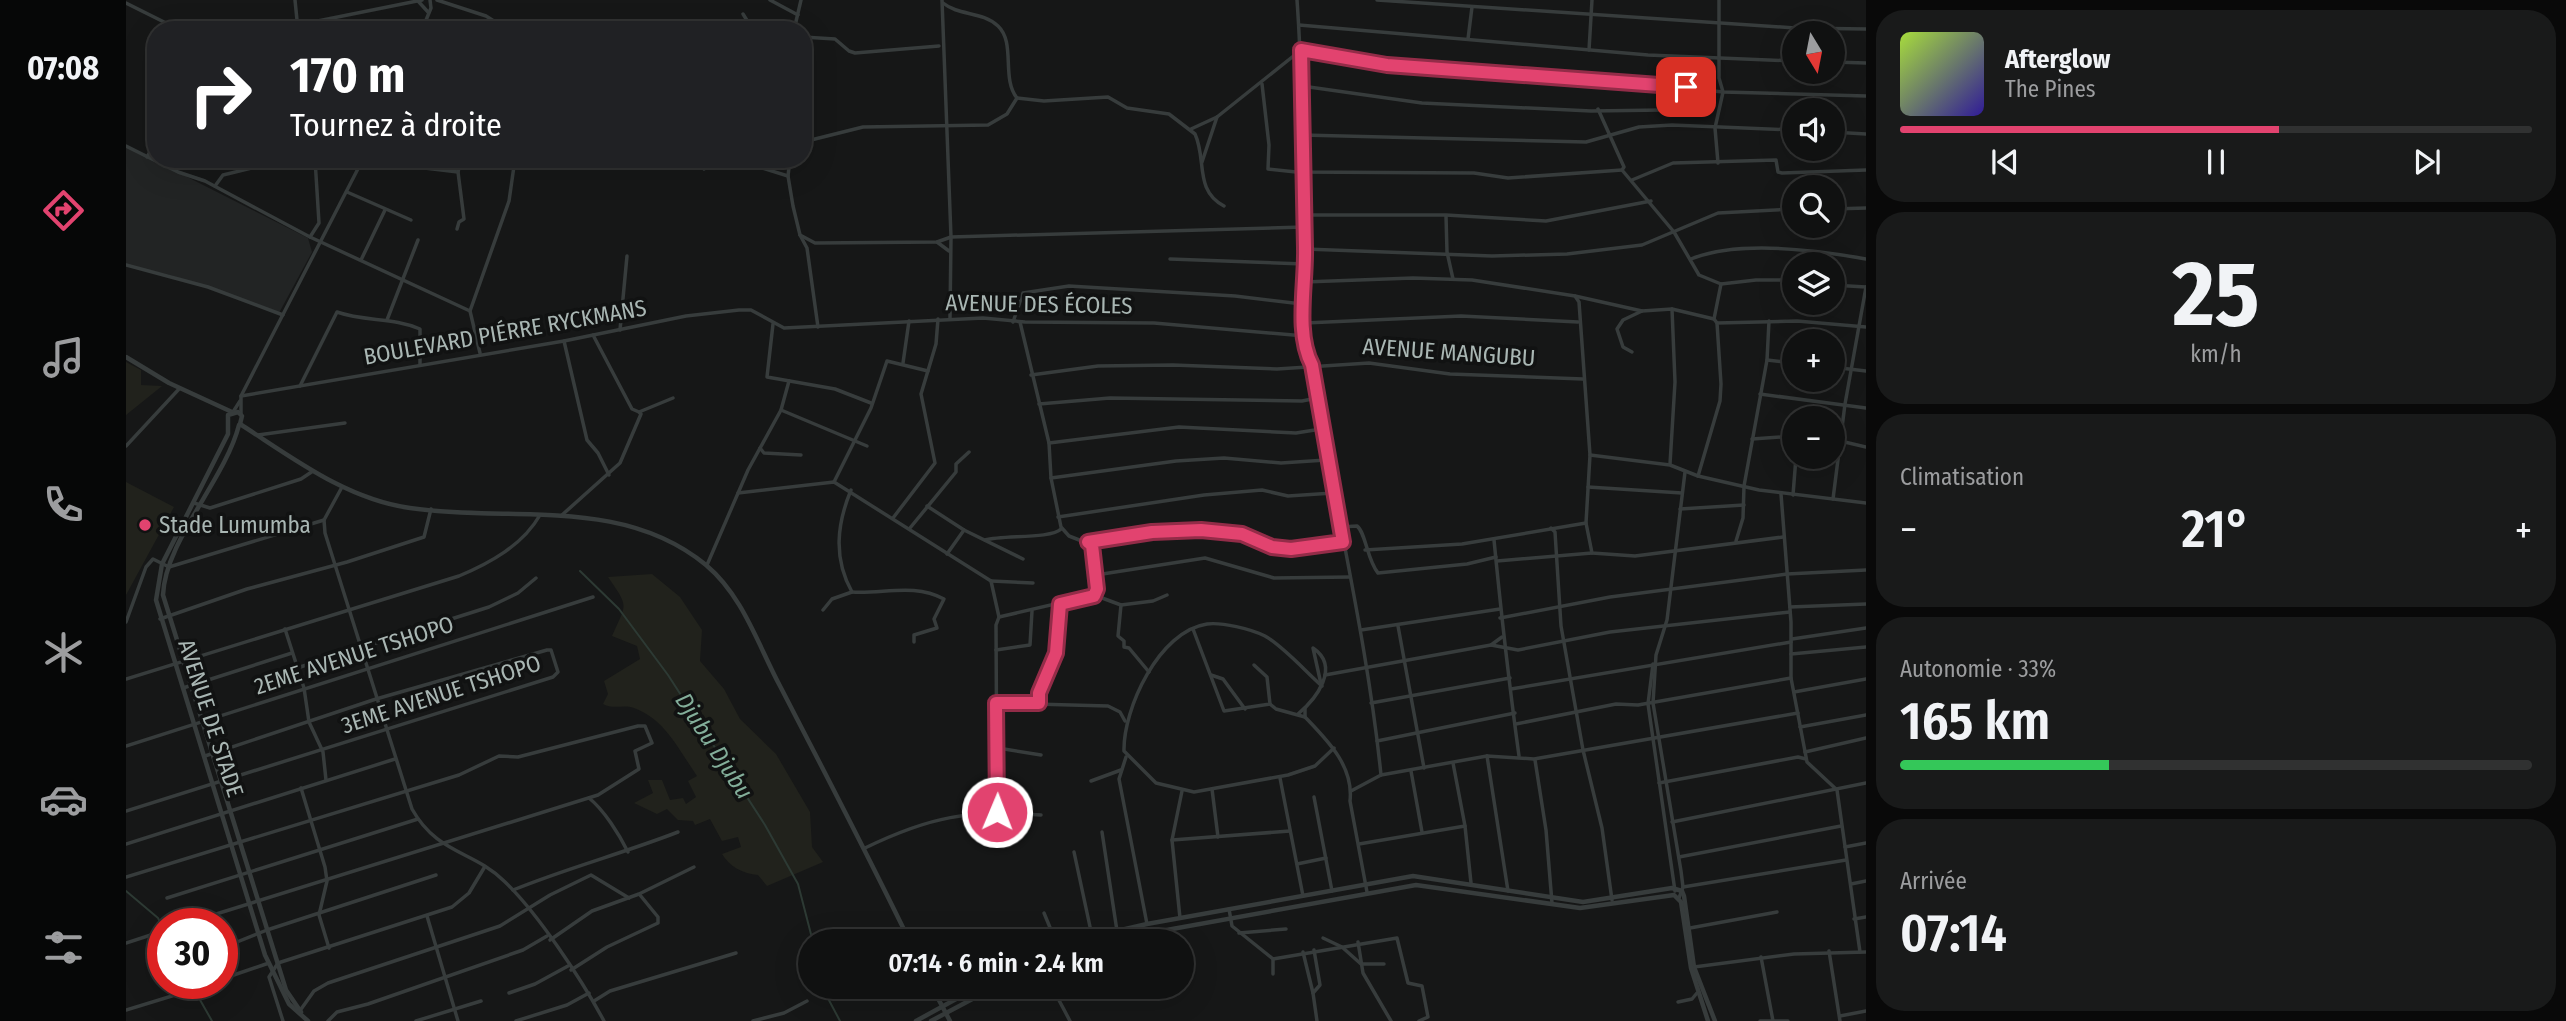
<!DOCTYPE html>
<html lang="fr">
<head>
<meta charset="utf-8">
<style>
  :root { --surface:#101111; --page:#191a1a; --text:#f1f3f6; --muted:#9c9d9f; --line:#303131; --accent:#e2436f }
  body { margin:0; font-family:"Fira Sans Condensed",sans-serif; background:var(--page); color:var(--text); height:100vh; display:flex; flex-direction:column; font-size:26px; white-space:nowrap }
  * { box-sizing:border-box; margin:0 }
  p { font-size:23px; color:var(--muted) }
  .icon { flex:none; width:38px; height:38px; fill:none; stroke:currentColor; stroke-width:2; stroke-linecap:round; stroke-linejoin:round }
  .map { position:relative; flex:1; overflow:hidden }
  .panel { display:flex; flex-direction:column; gap:10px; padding:10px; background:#090909; width:700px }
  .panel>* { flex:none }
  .banner { position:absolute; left:21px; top:21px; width:665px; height:147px; border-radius:28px; box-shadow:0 7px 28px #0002,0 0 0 2px var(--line); background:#202124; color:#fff; overflow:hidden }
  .needle { width:46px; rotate:170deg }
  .buttons { position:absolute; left:1656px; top:21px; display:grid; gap:14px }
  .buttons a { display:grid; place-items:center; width:63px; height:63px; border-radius:50%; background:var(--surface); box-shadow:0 7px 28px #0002,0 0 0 2px var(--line); font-size:35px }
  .speed { position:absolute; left:21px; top:908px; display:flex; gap:14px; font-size:35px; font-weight:700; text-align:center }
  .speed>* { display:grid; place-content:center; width:91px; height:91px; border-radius:50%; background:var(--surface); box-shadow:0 7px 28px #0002,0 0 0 2px var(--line); line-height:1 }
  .speed .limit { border:10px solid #d22; background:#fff; color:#111 }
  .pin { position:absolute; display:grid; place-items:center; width:60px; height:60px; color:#fff; margin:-30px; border-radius:14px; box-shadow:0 4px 10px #0006 }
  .me { position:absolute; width:77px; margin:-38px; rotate:1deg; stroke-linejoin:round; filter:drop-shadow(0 0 5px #0008) }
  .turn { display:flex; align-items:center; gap:24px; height:147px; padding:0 28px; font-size:32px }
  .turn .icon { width:91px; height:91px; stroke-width:2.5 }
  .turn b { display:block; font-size:49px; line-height:60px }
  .big { font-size:52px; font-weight:600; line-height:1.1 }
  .panel .widget { flex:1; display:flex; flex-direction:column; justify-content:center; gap:10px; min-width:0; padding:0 24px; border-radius:28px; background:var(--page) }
  .panel .dial { align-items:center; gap:0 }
  .dial b { font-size:91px; line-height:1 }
  .song { display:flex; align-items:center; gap:21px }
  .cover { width:84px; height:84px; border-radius:10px; background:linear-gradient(135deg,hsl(80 70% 55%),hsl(250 70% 35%)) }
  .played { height:7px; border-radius:4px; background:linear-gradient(90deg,var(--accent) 60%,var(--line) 60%) }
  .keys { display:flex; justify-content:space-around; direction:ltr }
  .heat { display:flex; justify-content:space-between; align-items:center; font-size:38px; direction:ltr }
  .charge { height:10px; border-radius:5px; background:linear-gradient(90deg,#34c759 33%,var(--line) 0) }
  .trip { position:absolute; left:672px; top:929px; width:396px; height:70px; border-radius:35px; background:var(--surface); box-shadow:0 7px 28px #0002,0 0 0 2px var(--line); font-weight:600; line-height:70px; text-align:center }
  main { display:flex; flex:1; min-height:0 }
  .tab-bar { display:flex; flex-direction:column; width:126px; justify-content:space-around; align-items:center; background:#060707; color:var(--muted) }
  .tab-bar .icon { width:49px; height:49px }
  .tab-bar .selected { color:var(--accent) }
  .tab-bar b { font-size:32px; color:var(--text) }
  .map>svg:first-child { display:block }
</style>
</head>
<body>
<main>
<nav class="tab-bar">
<b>07:08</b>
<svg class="icon selected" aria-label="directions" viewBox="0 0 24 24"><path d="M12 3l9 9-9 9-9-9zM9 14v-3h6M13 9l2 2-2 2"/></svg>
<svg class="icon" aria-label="music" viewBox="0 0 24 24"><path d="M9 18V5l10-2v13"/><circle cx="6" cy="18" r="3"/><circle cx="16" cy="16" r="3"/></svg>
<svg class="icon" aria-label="phone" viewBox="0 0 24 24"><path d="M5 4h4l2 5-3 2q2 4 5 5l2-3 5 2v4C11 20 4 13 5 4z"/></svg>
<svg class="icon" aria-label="climate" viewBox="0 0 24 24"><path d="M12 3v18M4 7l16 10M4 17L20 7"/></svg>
<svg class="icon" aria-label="car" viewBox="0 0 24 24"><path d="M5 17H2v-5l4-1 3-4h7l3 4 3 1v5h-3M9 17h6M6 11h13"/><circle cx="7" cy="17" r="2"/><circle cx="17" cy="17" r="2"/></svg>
<svg class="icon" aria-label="filters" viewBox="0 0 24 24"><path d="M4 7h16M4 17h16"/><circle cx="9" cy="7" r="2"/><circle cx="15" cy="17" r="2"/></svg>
</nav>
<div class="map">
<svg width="1740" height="1021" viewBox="0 0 1740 1021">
  <rect width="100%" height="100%" fill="#161717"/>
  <!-- built -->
  <path fill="#222424" d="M0,146L182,238L186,252L153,313L44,275L0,265Z"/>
  <!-- green -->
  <g fill="#21221c">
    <path d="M0,362L15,370V385L36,386L0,415Z"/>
    <path d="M0,482L48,507L0,595Z"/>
    <path d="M526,574L554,597L576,630L574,661L598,689L614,719L650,754L684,812L686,847L697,862L641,886L632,875C617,874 603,866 596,854L615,847L612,837L596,841L584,819L569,825L567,821L552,820L541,809L531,814L508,803L527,793L522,780H536L544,800L557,798L560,804L570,797L562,781L571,776C553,750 539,719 508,708C497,704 488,710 477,704L482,694L478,681L514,659L511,646L486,636C501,602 503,608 482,577Z"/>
  </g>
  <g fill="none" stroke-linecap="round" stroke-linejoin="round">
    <!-- stream -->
    <g stroke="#2d3a34" stroke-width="2">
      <path d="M454,571L493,609L542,675L639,825L672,884L687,942"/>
      <path d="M0,891L32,918L37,928"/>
      <path d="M65,984L86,1021"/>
      <path d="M696,987L714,1021"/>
    </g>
    <!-- minor -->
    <g stroke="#373c3c" stroke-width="3.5">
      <path d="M169,0L172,30"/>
      <path d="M311,0L360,16L371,23L373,30"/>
      <path d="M644,0L672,15"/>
      <path d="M816,0L825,237L824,318"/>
      <path d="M1171,0C1177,82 1177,165 1179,248C1180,284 1168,331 1186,364C1207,502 1241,637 1255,775L1225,791"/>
      <path d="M1251,0L1669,28L1740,29"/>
      <path d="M292,1L302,12"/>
      <path d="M0,3L54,30"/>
      <path d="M817,3C833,16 856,11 872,26C890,43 875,78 891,98"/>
      <path d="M617,14L627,30"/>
      <path d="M1173,25L1522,55L1668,61"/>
      <path d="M147,30L296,0"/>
      <path d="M296,30L305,8L304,0"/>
      <path d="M668,30L675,0"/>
      <path d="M677,37L709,39L723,51L729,53L813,46"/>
      <path d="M1342,39L1346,7"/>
      <path d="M1463,50L1466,0"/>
      <path d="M1706,62L1740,63"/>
      <path d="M677,71L684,68"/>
      <path d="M1136,84L1143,145L1142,169L1170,172L1348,173L1382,178L1496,170"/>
      <path d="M1176,86L1296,103L1465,111L1537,110"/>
      <path d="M891,98L918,101L982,97L1001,108L1043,114L1069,134C1081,160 1068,190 1098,206"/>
      <path d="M1472,109L1498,167L1496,170L1548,232L1573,275L1595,284L1588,319L1591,323L1595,384L1594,401L1572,476"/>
      <path d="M1065,129L1091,117L1175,50L1261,65L1315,69L1462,78L1597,92L1740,96"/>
      <path d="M1706,132L1740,134"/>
      <path d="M1176,135L1460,142L1513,127L1546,125L1668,130"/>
      <path d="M677,142L737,127L862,125L881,114L891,98"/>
      <path d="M0,146L52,172L79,181L184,237L344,311"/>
      <path d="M21,157L30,141"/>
      <path d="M256,159L273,165L332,172"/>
      <path d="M607,159L662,176"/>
      <path d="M664,159L662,176L667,206L674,235L681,248L692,327"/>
      <path d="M1076,162L1091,117"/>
      <path d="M1592,163L1589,128L1597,92L1593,78V0"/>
      <path d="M578,169L601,159"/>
      <path d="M1506,180L1547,163L1650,160L1652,172L1656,173L1740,170"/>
      <path d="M89,186L97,175L163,159"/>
      <path d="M221,192L285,220"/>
      <path d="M1706,209L1740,208"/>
      <path d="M1178,215H1320L1420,221L1525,201"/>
      <path d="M1320,216L1321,252L1327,279"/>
      <path d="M331,229L333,222L338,219L332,172L335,159"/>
      <path d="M674,235L689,243L811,242L825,237L1178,227"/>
      <path d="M184,237L193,223L189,159"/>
      <path d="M811,242L823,251"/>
      <path d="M1179,249L1366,256L1441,254L1516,245L1592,213L1668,209"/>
      <path d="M1044,259L1178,264"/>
      <path d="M1565,259C1612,240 1690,250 1740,259"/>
      <path d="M235,260L259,210"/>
      <path d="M0,265L82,287L157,315"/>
      <path d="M1178,282L1287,278L1346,280L1449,296L1516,311L1546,309L1588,319"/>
      <path d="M1595,284L1630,280H1668"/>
      <path d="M1706,285L1740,287"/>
      <path d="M1449,296L1453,302L1464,455L1460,523L1466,553L1509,556L1657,537"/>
      <path d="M261,320L292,240"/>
      <path d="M887,322L897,293L943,286L1109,296L1176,304"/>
      <path d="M894,322L923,443L925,478L935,527L943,536L966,545L971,589L968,595"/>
      <path d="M1179,323L1335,316L1452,322"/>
      <path d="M1591,323L1671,321L1740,327"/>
      <path d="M647,324L641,377L709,389L745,403"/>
      <path d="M494,330L501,256"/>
      <path d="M467,335L506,409L513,412L547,398"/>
      <path d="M438,341L461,440L472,453L483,475"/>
      <path d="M1506,352L1497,347L1491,329L1497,320L1516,311"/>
      <path d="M354,353L344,311L383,201L389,159"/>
      <path d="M1641,360L1668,363"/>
      <path d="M777,363L783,321"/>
      <path d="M1706,367L1740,371"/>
      <path d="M905,375L972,366L1047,365L1151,369L1243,363L1324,374L1457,379"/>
      <path d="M174,386L211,312C239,322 267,317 294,329V365"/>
      <path d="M1634,394L1740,408"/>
      <path d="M115,396L438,341L560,316L613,310H625L658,328L857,318L899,322L1028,323L1179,336"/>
      <path d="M913,404L984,398L1176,401L1191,398"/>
      <path d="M655,410L741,446"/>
      <path d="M107,412L114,401"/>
      <path d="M115,414V396L237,159"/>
      <path d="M132,435L219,423"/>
      <path d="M1626,439L1668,436"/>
      <path d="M1706,439L1740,447"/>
      <path d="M923,443L1053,427L1170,433L1195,429"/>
      <path d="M0,446L53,389"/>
      <path d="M634,448L638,453L675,455"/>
      <path d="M1464,455L1544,465L1572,476L1633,490L1740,503"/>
      <path d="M1544,464L1549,382L1546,309"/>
      <path d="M925,478L1050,461L1098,458L1155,463L1200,460"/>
      <path d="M708,482L745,408L761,361L802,371"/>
      <path d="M216,487L198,520L199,533L286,809C311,854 348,851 378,881C411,912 456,980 478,1021"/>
      <path d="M1462,487L1556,493"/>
      <path d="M612,493L708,482L865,581L873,617L870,625L871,812"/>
      <path d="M1655,494L1665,622V678L1681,762L1711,790L1734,952"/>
      <path d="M1667,495L1670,457"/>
      <path d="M1707,499L1719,404L1740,287"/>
      <path d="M68,503L84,508L175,479L187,471"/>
      <path d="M801,506L838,530L897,559"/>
      <path d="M1554,509L1618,505"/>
      <path d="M436,515L494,463L515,414L513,412"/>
      <path d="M932,517L1078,495L1136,490L1162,496L1207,493"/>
      <path d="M767,518L809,463L795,394L810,344L812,319"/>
      <path d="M1214,527L1231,526C1240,533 1241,560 1252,573L1341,564L1370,557"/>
      <path d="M784,528L830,472V464L843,452"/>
      <path d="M1425,528L1429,532L1435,626L1457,750L1476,828L1486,900"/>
      <path d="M859,540C878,535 925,539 935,529"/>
      <path d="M1368,540C1375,612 1383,683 1393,756"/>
      <path d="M1610,541L1617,518L1618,486L1641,360L1643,321"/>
      <path d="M964,542L1026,532L1075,530L1116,534L1137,544L1165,549L1217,542"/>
      <path d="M1239,550L1336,544L1460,523"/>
      <path d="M821,554L838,530"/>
      <path d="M1371,561L1466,553"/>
      <path d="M581,565L622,470L655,410L663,381"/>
      <path d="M970,575L1079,558L1148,578L1224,577"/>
      <path d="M865,581L907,583"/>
      <path d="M726,592C758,594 788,583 818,599L808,619L811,628L788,635V642"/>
      <path d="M995,605L992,636L998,641V647L1003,648L1023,672"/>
      <path d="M1664,607L1740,604"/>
      <path d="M697,610L706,599L726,592C707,558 711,524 725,490"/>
      <path d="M873,617L968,595L995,605L1027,601L1041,595"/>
      <path d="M1374,618L1484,597L1661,574L1740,570"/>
      <path d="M34,619L121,589L221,562L298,537L305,509"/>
      <path d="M0,622L20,567L27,559L43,567L198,520"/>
      <path d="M1272,626L1298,768"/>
      <path d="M159,629L178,688L183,722L197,752L200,780"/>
      <path d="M1067,629L1098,711L1144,704L1141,677L1128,665"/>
      <path d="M1235,630L1374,609"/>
      <path d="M1666,639L1740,628"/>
      <path d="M1365,645L1392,650L1484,632L1664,612"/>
      <path d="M870,650L904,645L906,611"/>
      <path d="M1665,654L1740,647"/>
      <path d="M1527,664L1522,704L1549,891"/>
      <path d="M171,668L363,607L392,593L410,578"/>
      <path d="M1085,675L1097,679L1119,709"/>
      <path d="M1199,675L1365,645L1376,637"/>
      <path d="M0,679L333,576C364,563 397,545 414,515"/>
      <path d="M1196,686C1180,672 1157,646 1139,636C1125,629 1096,622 1081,624C1033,631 997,709 998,751L1030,783L1068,792L1162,775L1189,766L1208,748"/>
      <path d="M57,688L166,653"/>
      <path d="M1385,689L1665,642"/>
      <path d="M1668,692L1740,679"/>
      <path d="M871,703L982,706L994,712L999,721"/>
      <path d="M913,703V693L930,653L934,604"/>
      <path d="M1245,703L1384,678"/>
      <path d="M1144,704L1150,709L1179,717"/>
      <path d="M1179,708V717C1201,740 1228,766 1224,801L1241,892"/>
      <path d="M1172,714C1190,699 1215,667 1187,648L1195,684"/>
      <path d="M1390,724L1490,704L1512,705L1665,678"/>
      <path d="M1674,727L1740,715"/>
      <path d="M1251,741L1389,713"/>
      <path d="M0,746L467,597"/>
      <path d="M872,748L915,755"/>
      <path d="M1679,752L1740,738"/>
      <path d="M1361,756L1382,891"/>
      <path d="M1000,757L993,779L1021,924"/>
      <path d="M1409,760L1420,830L1426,903"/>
      <path d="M1327,763L1339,826L1345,883"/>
      <path d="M1285,771L1296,832"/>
      <path d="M1255,775L1361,756L1408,759L1672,713"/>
      <path d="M1154,778L1177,896"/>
      <path d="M965,781L995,770"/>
      <path d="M1533,783L1672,757L1680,759"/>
      <path d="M175,788L199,867L201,881L193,915L203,948"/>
      <path d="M1086,789L1092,837"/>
      <path d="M1188,797L1206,891"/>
      <path d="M463,798C478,810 493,834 502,852"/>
      <path d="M0,811L427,677L432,672L425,650H421L250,699L79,756"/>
      <path d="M1546,822L1740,783"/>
      <path d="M976,832L991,931"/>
      <path d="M1046,840L1164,831"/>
      <path d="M0,844L269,759"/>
      <path d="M1233,844L1339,826"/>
      <path d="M1719,847L1740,843"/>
      <path d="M739,848C805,816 842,810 915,815"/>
      <path d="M948,852L966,936"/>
      <path d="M1553,857L1715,826"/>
      <path d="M1171,864L1200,858"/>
      <path d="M0,877L333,775L373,756L392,757L512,726H519L526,743L509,751L513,769L472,795L58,924"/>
      <path d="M1725,884L1740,881"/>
      <path d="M1557,887L1720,860"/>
      <path d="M387,890C441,868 498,853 552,832"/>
      <path d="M41,898L292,819"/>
      <path d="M1553,898L1557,887L1555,871L1527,703L1530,655L1541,620L1559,472"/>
      <path d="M1103,909L1106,926L1147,959L1271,938L1282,983L1296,986L1302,1017L1293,1021"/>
      <path d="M918,913L930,942"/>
      <path d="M301,916L332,1021"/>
      <path d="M1054,918L1046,840L1056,791"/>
      <path d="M1728,919L1740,917"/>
      <path d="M1564,928L1651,912"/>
      <path d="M1113,933L1160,929"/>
      <path d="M1197,938L1216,947L1235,964H1258"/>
      <path d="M424,940L466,911L513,894L568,867"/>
      <path d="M1232,942L1237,973L1265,1021"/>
      <path d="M0,943L37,931"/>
      <path d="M96,948L141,930L310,875"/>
      <path d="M1188,950L1194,985L1187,993L1191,1021"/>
      <path d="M1703,951L1714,1021"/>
      <path d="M1177,952L1187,993"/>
      <path d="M1635,957L1647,1021"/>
      <path d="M1147,959V974"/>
      <path d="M1568,967L1668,954L1740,952"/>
      <path d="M445,970L481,947L532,923V917L514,895"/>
      <path d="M96,979L143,963"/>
      <path d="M926,987L944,1021"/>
      <path d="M383,993L409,984L442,966"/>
      <path d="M468,1001L484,991L610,953"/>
      <path d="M1552,1002L1566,999L1571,993"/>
      <path d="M0,1010L85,984"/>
      <path d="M173,1012L188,991L202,983L374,926L424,895L465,875L503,898"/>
      <path d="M1714,1016L1740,1011"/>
      <path d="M157,1021L143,977L152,963L326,907L343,893L358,868"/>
      <path d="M202,1021L211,1012L242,1004L397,950L421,936"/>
      <path d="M290,1021L355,1001"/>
      <path d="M390,1021L441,1005L463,993"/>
      <path d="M627,1021L658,1013L681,1001"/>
      <path d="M1634,1021H1662"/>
    </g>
    <!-- tertiary -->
    <g stroke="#373c3c" stroke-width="4.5">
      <path d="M0,357L43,383L106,412"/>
      <path d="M114,424C167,458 220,499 284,508C384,523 495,495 580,565C617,596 632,645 654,686C698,771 742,855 784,942"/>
      <path d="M114,424L116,416L112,412L102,415V434L36,564L30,600L139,955L163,1004L182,1021"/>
      <path d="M113,425C99,480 39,541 37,595L160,990L175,1012"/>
      <path d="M943,942L1021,924L1287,876L1457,902L1546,888L1556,891L1558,896L1568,967L1589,1021"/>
      <path d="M974,942L1290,885L1454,908L1548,895L1555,902L1565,968L1582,1021"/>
      <path d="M806,987L824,1021"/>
      <path d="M790,1021L852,987"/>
      <path d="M805,1021L869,987"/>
    </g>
  </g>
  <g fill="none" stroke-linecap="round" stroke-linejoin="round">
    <!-- route casing -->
    <g stroke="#932c48" stroke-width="18">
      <path id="route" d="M871,812L870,703H913V693L930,653L934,604L968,596L971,589L966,545L962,542L1026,532L1075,530L1116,534L1146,547L1165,549L1217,542L1186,365C1169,333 1180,284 1179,248C1178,182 1176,116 1175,50L1261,65L1560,87"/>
    </g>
    <!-- route -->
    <use href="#route" stroke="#e2436f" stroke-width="12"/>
  </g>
  <!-- markers -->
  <circle fill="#e2436f" stroke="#111212" stroke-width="2.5" cx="19" cy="525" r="7"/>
  <g text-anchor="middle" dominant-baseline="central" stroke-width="7" stroke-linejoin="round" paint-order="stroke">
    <!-- street labels -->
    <g font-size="23" fill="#a9b6b3" stroke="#111212">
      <text transform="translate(913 304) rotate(1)">AVENUE DES ÉCOLES</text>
      <text transform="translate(379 332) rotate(-10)">BOULEVARD PIÉRRE RYCKMANS</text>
      <text transform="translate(1323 352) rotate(4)">AVENUE MANGUBU</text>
      <text transform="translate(228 655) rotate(-18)">2EME AVENUE TSHOPO</text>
      <text transform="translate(315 694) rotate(-18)">3EME AVENUE TSHOPO</text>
      <text transform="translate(85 718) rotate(72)">AVENUE DE STADE</text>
    </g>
    <!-- poi labels -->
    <g font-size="23" fill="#a9b6b3" stroke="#111212" text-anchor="start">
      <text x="33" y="525">Stade Lumumba</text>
    </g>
    <!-- water labels -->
    <g font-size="24" font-style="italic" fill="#83ae9a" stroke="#111212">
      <text transform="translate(588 746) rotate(57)">Djubu Djubu</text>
    </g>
  </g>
</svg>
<div class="buttons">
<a><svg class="needle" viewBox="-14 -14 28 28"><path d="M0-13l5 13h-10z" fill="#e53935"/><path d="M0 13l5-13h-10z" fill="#9c9d9f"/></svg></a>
<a><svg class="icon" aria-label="sound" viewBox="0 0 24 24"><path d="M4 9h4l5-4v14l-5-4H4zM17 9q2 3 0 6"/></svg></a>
<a><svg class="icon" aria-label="search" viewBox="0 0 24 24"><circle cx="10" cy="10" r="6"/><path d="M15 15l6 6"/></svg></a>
<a><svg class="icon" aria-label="layers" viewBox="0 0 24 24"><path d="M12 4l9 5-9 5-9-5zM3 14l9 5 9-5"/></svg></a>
<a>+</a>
<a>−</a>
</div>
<div class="speed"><div class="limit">30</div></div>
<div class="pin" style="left:1560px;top:87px;background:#d93025"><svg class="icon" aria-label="arrive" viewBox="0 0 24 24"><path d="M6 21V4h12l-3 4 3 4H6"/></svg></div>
<svg class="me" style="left:871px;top:812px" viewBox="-20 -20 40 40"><circle r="17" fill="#e2436f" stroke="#fff" stroke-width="3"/><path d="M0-11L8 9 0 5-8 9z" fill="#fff"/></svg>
<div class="trip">07:14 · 6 min · 2.4 km</div>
<div class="banner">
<div class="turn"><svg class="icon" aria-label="right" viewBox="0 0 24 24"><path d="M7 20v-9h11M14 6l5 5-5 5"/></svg><div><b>170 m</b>Tournez à droite</div></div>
</div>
</div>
<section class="panel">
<div class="widget">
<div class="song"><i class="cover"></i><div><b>Afterglow</b><p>The Pines</p></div></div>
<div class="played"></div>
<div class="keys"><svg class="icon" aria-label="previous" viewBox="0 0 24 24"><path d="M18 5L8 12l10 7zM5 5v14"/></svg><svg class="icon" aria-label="pause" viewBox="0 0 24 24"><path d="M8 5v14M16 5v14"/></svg><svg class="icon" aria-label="next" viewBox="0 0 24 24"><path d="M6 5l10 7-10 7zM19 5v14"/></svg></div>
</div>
<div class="widget dial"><b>25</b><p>km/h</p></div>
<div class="widget"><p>Climatisation</p>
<div class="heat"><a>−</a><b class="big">21°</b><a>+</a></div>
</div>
<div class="widget"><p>Autonomie · 33%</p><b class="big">165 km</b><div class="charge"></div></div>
<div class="widget"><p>Arrivée</p><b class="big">07:14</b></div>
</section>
</main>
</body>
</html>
